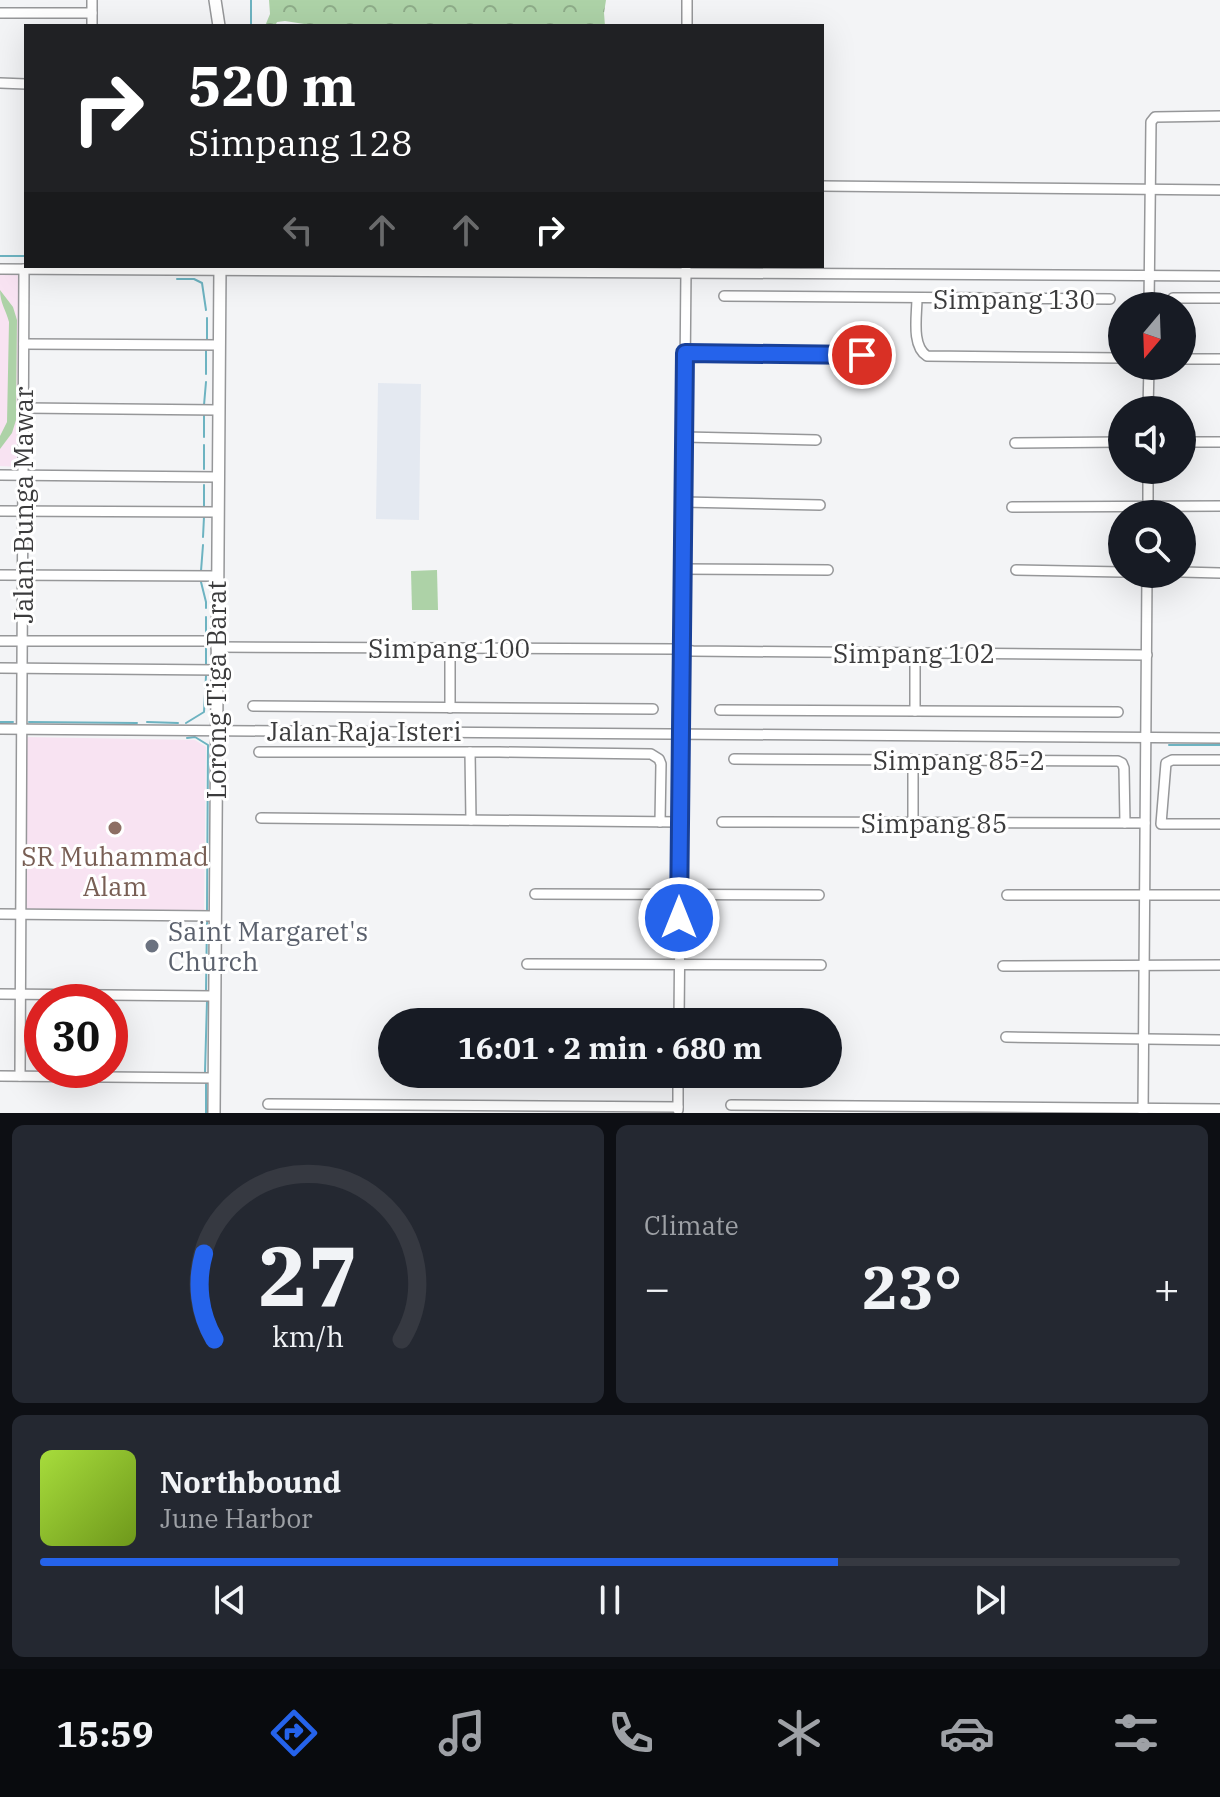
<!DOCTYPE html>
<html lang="en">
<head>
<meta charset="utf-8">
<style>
  :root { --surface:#171b24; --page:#242831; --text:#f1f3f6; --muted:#9ea1a6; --line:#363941; --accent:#2563eb }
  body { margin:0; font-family:"IBM Plex Serif",serif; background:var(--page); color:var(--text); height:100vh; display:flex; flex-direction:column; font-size:30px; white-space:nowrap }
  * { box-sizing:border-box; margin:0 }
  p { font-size:26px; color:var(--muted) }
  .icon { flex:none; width:44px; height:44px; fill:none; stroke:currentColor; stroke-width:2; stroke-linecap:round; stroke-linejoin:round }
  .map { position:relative; height:1113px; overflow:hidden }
  .side { display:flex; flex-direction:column; gap:12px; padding:12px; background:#0d0f14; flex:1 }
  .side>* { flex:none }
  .hud { position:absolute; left:24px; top:24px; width:800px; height:244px; border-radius:0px; box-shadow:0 8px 32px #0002; background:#202124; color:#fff; overflow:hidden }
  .needle { width:52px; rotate:199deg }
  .buttons { position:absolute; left:1108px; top:292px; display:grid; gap:16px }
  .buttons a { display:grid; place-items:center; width:88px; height:88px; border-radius:50%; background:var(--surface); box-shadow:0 8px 32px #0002; font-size:40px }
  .speed { position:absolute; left:24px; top:984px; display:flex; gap:16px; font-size:40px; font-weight:700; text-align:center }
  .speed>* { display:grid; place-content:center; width:104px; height:104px; border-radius:50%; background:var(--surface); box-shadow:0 8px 32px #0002; line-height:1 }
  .speed .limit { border:12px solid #d22; background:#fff; color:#111 }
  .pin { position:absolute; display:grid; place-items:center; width:68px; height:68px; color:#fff; margin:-34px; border:4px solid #fff; border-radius:50%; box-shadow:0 2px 8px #0007 }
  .me { position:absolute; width:88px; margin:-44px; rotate:0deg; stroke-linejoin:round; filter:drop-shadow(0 0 6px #0008) }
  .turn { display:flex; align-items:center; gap:28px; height:168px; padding:0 32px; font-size:36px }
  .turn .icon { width:104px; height:104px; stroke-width:2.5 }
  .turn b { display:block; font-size:56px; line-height:68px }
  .lanes { display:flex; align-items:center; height:76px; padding:0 32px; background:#0003; justify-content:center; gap:40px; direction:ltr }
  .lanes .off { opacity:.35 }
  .big { font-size:60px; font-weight:700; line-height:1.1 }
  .side .tile { flex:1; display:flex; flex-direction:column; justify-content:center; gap:12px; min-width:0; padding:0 28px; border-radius:12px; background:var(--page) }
  .side .dial { align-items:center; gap:0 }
  .dial svg { height:208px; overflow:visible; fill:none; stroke:var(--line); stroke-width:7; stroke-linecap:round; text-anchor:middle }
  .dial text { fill:var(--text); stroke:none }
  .song { display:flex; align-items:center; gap:24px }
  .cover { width:96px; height:96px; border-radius:12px; background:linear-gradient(135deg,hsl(80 70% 55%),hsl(80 70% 35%)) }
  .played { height:8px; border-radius:4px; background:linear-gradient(90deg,var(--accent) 70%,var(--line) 70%) }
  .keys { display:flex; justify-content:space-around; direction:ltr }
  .heat { display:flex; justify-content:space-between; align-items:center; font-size:44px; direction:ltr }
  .side .tiles { flex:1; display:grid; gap:12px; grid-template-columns:1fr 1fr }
  .tile:last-child { grid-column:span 2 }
  .trip { position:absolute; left:378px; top:1008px; width:464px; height:80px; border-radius:40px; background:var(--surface); box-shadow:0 8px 32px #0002; font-weight:700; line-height:80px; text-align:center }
  .menu { display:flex; height:128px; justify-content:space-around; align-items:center; background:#090b0e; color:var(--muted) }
  .menu .icon { width:56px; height:56px }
  .menu .selected { color:var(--accent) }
  .menu b { font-size:36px; color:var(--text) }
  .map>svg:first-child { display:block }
</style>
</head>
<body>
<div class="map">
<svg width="1220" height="1113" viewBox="0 0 1220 1113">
  <defs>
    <pattern id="forest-crowns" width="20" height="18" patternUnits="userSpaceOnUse" patternTransform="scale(2)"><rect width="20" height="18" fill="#add2a7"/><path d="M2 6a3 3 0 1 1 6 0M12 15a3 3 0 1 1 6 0" fill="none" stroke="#8eac89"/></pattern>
  </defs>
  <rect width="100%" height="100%" fill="#f3f4f6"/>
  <!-- built -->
  <path fill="#e4e9f1" d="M378,383L421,384L419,520L376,519Z"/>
  <!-- education -->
  <g fill="#f8e3f2">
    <path d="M0,275H17L21,278L19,467L0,466Z"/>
    <path d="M25,737L195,740L206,747L204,911L25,910Z"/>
  </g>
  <!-- green -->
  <g fill="#add2a7">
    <path d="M0,290L13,307L17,320L16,420L12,433L0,449V436L7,422L9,322C6,310 0,303 0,290Z"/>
    <path d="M437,570L438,610H412L411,571Z"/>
  </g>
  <!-- forest -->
  <path fill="url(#forest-crowns)" d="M269,0H606L604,13L605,26H317L285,21L277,22L275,26H265L270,14Z"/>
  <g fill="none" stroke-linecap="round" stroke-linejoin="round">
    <!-- stream -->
    <g stroke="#6db3c1" stroke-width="2">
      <path d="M251,26V0"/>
      <path d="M0,256H26"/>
      <path d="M177,279H194L202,283L206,310"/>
      <path d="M207,341V318"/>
      <path d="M206,374V351"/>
      <path d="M204,405L206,382"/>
      <path d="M204,437V414"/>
      <path d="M204,445V469"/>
      <path d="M204,485V508"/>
      <path d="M203,537L204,517"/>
      <path d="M201,571L203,545"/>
      <path d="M201,582L206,602V608"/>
      <path d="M206,636V617"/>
      <path d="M206,665V646"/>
      <path d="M0,722H13"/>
      <path d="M29,722L137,723"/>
      <path d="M147,722L178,723"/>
      <path d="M186,723L204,712L206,676"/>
      <path d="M187,738L195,737L208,745L207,912"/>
      <path d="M1169,745H1220"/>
      <path d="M206,992L207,920"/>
      <path d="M205,1072L207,1001"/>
      <path d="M206,1083V1113"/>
    </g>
    <!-- minor casing -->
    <g stroke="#969799" stroke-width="12">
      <g id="minor">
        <path d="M92,0V26"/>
        <path d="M0,13H92"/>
        <path d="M687,26V0"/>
        <path d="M0,83L26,84"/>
        <path d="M822,186L1220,190"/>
        <path d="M0,269L1220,276"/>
        <path d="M724,296L1110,299"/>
        <path d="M917,298C917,315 911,346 927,356L1122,358"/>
        <path d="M1173,298H1220"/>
        <path d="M1149,306L1151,122L1155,117L1220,116"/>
        <path d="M24,344L219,345"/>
        <path d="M685,353L862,355"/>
        <path d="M1182,359H1220"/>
        <path d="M24,408L218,410"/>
        <path d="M1148,410L1149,366"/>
        <path d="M684,437L816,440"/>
        <path d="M1182,442H1220"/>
        <path d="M1015,443L1122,442"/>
        <path d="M0,475L217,477"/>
        <path d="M683,502L820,505"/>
        <path d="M1012,507L1220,506"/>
        <path d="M0,511L217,512"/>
        <path d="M1148,514V470"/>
        <path d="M682,569L828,570"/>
        <path d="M1016,570L1122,572"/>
        <path d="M1182,572L1220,573"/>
        <path d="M0,575L217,576"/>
        <path d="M0,641H216"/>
        <path d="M216,647L674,649L693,651L1147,655"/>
        <path d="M450,648V708"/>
        <path d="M0,668L217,670"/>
        <path d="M253,706L653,709"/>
        <path d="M720,710L1118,712"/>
        <path d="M915,711V653"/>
        <path d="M0,729L1220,738"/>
        <path d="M259,752H499L651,754L659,759L661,764L660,822"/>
        <path d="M470,752L471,820"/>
        <path d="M734,759L1118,761L1122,763L1124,768L1125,823"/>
        <path d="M1220,760H1172L1166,763L1161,824H1220"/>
        <path d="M261,818L680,822"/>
        <path d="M722,822L1145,823"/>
        <path d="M913,823V759"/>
        <path d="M535,894L819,895"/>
        <path d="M1007,895H1220"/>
        <path d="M0,914L214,916"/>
        <path d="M527,964L821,965"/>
        <path d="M1003,966L1220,965"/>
        <path d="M0,994L213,996"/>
        <path d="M679,1022L686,269"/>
        <path d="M1006,1037L1220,1040"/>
        <path d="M0,1076L213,1078"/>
        <path d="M20,1076L24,269"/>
        <path d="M268,1104L678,1107"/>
        <path d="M731,1105L1220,1109"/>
        <path d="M678,1110V1074"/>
        <path d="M1143,1113L1147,574"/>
      </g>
    </g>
    <!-- major casing -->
    <g stroke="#969799" stroke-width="14">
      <g id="major">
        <path d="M215,0L219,26"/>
        <path d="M214,1113L220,266"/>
      </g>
    </g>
    <!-- minor -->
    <use href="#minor" stroke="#fff" stroke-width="9"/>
    <!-- major -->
    <use href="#major" stroke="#fff" stroke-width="11"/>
  </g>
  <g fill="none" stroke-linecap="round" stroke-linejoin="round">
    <!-- route casing -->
    <g stroke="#184099" stroke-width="20">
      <path id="route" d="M679,918L685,353L862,355"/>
    </g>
    <!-- route -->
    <use href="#route" stroke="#2563eb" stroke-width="14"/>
  </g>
  <!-- markers -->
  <circle fill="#8d6e63" stroke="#fff" stroke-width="3" cx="115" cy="828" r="8"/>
  <circle fill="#6b7280" stroke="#fff" stroke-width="3" cx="152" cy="946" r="8"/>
  <g text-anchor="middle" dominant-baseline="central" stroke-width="6" stroke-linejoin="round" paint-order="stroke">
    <!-- street labels -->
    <g font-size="26" fill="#3b3b3c" stroke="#fff">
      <text x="1014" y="299">Simpang 130</text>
      <text transform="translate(23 505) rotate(-90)">Jalan Bunga Mawar</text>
      <text x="449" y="648">Simpang 100</text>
      <text x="914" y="653">Simpang 102</text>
      <text transform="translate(216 690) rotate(-90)">Lorong Tiga Barat</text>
      <text x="364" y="731">Jalan Raja Isteri</text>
      <text x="959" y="760">Simpang 85-2</text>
      <text x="934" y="823">Simpang 85</text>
    </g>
    <!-- education labels -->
    <g font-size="26" fill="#785e54" stroke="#fff">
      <text x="115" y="856">SR Muhammad<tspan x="115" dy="30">Alam</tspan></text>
    </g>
    <!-- worship labels -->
    <g font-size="26" fill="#5b616d" stroke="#fff" text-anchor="start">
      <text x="168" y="931">Saint Margaret's<tspan x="168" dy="30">Church</tspan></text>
    </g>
  </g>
</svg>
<div class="buttons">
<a><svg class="needle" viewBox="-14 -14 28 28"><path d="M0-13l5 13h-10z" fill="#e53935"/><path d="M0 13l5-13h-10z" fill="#9ea1a6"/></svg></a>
<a><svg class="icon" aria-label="sound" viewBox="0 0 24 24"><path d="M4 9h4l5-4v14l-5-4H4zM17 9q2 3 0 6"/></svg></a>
<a><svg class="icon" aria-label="search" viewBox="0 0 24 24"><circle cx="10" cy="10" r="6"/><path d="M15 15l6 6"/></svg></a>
</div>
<div class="speed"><div class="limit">30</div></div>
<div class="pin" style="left:862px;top:355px;background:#d93025"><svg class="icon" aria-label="arrive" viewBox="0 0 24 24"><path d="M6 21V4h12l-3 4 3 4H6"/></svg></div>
<svg class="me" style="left:679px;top:918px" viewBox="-20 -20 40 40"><circle r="17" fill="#2563eb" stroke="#fff" stroke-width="3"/><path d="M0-11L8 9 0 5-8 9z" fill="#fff"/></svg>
<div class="trip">16:01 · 2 min · 680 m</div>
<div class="hud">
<div class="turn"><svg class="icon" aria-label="right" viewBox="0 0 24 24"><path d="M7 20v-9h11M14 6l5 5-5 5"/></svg><div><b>520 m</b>Simpang 128</div></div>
<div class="lanes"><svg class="icon off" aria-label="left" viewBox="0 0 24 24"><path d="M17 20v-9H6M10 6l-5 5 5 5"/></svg><svg class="icon off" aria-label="ahead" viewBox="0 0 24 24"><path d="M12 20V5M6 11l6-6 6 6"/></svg><svg class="icon off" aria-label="ahead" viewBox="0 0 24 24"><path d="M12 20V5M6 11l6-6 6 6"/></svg><svg class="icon" aria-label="right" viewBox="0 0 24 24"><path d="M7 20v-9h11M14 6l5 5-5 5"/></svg></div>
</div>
</div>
<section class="side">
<div class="tiles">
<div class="tile dial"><svg viewBox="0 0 100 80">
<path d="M14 69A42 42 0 1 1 86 69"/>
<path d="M14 69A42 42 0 0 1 10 36" stroke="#2563eb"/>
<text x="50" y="56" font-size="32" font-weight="700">27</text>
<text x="50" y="72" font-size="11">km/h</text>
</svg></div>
<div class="tile"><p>Climate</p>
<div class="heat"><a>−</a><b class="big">23°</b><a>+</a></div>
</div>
<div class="tile">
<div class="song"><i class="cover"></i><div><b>Northbound</b><p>June Harbor</p></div></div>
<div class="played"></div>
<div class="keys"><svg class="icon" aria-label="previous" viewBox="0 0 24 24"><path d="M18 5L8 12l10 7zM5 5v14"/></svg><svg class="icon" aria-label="pause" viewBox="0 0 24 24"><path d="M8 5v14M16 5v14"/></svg><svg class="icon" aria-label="next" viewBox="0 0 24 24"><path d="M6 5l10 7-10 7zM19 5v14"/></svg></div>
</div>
</div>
</section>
<nav class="menu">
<b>15:59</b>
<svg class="icon selected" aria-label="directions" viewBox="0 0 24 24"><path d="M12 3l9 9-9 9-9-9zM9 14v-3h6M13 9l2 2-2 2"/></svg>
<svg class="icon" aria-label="music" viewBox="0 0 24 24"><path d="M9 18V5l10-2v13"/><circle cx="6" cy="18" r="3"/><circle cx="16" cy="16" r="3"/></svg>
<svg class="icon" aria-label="phone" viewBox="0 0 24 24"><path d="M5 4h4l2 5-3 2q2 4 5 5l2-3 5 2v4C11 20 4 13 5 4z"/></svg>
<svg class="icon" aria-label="climate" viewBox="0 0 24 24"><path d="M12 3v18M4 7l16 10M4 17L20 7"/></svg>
<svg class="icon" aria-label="car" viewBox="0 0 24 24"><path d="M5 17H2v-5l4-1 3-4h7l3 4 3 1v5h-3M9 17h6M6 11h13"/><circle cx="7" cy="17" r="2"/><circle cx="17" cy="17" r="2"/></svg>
<svg class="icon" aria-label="filters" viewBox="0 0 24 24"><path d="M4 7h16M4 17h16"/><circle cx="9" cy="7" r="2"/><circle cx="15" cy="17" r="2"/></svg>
</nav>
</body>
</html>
